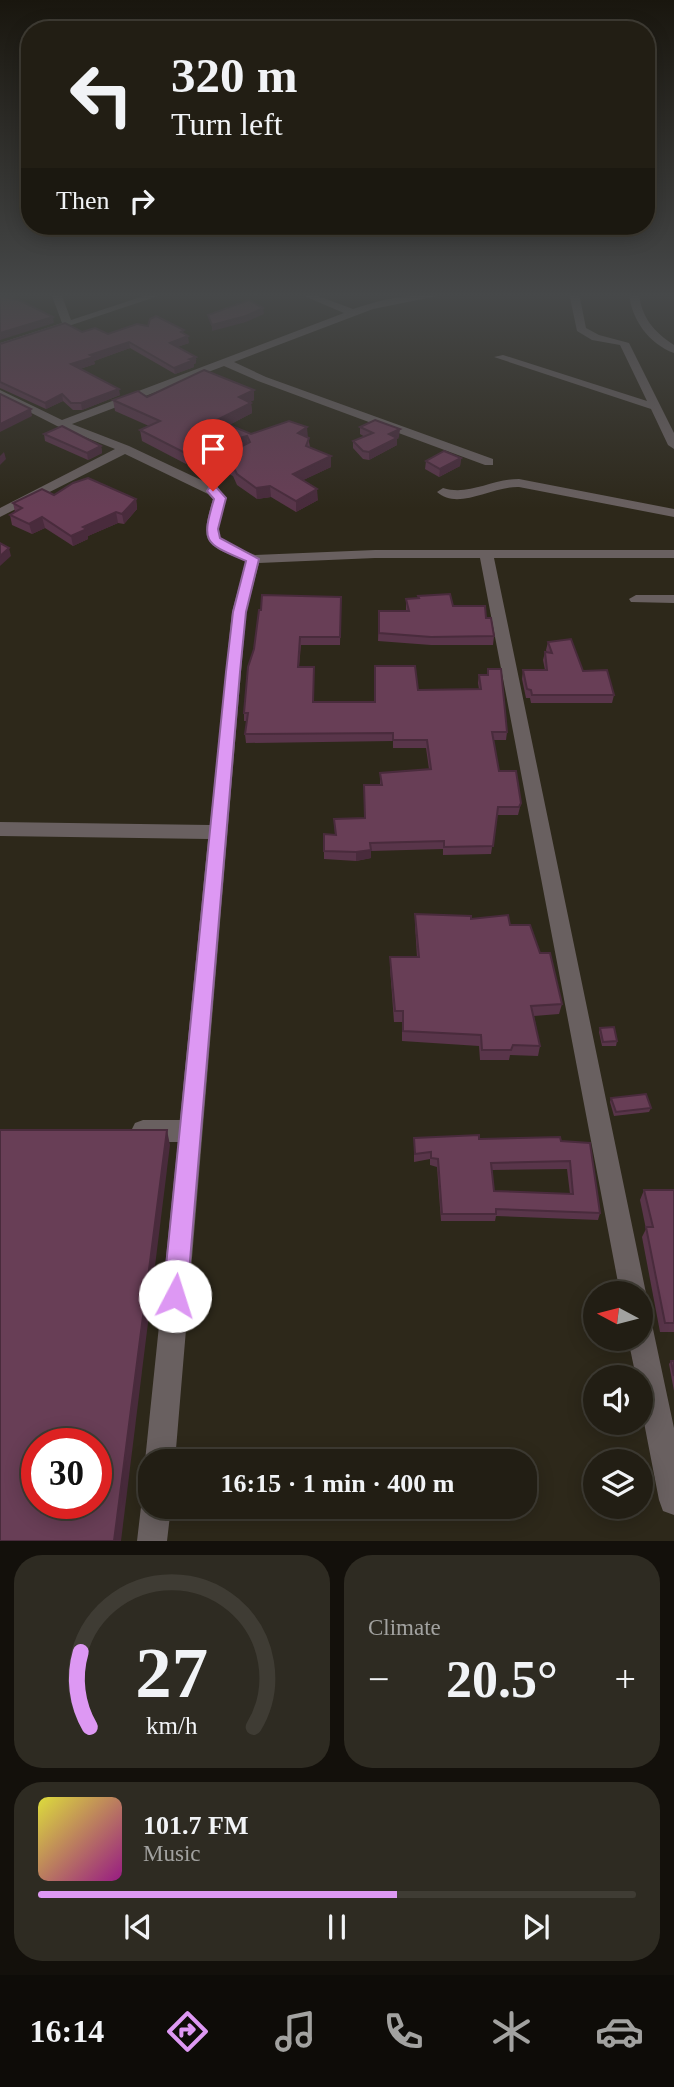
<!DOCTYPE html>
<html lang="en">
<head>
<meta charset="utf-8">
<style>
  :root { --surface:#221e14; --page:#2e2b22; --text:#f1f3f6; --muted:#a2a2a0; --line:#3f3c34; --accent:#dd98f3 }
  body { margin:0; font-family:"Times New Roman",serif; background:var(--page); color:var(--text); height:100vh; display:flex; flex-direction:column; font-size:26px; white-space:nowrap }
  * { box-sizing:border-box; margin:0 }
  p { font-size:23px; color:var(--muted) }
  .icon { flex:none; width:38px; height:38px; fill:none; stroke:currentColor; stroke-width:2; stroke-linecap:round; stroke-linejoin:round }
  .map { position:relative; height:1541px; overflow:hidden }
  .side { display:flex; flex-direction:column; gap:14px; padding:14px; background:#13100b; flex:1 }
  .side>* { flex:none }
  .top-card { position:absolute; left:21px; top:21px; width:634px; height:214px; border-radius:28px; box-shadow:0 4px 18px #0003,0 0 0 2px var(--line); background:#221e14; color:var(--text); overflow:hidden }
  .needle { width:46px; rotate:277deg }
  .tools { position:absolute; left:583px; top:1281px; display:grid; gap:14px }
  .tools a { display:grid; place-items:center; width:70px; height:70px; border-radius:50%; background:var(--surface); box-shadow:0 4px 18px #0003,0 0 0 2px var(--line); font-size:35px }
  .speed { position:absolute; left:21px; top:1428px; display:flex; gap:14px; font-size:35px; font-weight:700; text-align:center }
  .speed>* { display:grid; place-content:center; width:91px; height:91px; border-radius:50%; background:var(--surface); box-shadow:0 4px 18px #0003,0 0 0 2px var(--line); line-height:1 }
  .speed .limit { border:10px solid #d22; background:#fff; color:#111 }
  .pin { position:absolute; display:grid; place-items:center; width:60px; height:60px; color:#fff; margin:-72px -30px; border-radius:50% 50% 50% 0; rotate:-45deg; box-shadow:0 0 7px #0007 }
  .pin .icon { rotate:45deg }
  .me { position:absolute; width:77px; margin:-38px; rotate:5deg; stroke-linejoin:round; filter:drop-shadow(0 0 5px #0008) }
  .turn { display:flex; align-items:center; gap:24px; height:147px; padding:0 35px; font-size:32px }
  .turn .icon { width:91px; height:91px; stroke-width:2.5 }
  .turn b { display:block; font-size:49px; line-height:60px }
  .then { display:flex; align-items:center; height:66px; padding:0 35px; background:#0003; gap:14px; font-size:26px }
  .big { font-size:52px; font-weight:800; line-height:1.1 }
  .side .tile { flex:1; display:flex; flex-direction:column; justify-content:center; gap:10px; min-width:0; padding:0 24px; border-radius:28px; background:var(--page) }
  .side .dial { align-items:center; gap:0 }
  .dial svg { height:182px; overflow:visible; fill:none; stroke:var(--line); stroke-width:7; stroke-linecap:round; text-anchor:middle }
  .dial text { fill:var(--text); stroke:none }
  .song { display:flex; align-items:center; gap:21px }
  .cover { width:84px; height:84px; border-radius:10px; background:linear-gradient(135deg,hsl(60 70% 55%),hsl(310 70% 35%)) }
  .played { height:7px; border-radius:4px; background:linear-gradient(90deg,var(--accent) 60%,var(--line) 60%) }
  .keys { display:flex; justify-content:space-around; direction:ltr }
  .heat { display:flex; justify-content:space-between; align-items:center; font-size:38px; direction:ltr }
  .side .tiles { flex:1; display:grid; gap:14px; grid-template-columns:1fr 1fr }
  .tile:last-child { grid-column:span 2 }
  .trip { position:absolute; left:138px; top:1449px; width:399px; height:70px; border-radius:28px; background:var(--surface); box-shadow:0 4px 18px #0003,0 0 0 2px var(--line); font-weight:800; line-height:70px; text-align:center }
  .dock { display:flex; height:112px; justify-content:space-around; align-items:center; background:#0e0c08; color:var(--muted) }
  .dock .icon { width:49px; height:49px }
  .dock .on { color:var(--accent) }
  .dock b { font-size:32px; color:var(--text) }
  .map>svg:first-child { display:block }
</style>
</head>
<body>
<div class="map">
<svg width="674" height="1541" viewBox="0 0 674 1541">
  <rect width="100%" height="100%" fill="#2d281a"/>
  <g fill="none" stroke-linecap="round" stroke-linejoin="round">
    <!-- minor -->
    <g fill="#696060" fill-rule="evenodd">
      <path d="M54,293H64L62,296L71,320L153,293H167L0,349V343L62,323L52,296Z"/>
      <path d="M297,293H310L353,309C384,298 419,293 452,293L373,309L234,362L266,377L493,459V465H485L258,381L224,366L72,424L129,446L218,488L226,498L218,529L220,537L228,544L255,555L375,550H674V558H494L646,1293L640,1303V1293H620L480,558H375L259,563L246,612L175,1461H150V1472L145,1461L178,1142H143L135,1139L131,1131L135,1123L143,1120H180L208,839L0,836V822L210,825L232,612L246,561C203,544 200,543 213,499L208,494L125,454L0,517V508L115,449L57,426L0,397V390L62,420L344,313Z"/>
      <path d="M569,293H579L586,328L599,335L629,343L674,433V449L668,445L651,409L494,357L503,355L647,401L620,345L592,340L577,331Z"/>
      <path d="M629,293H639C641,317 654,332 674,345V353C649,344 631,319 629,293Z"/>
      <path d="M519,479L674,509V517L519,487C492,486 458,511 437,492L443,488C469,496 492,479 519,479Z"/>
      <path d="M636,595H674V603L631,602L629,599Z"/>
      <path d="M640,1316L650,1319L653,1329L674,1428V1515L663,1511L659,1500L640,1402V1377H636L628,1339H640Z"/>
      <path d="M150,1494V1507H171L167,1541H137L141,1507L145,1496Z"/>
    </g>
  </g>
  <!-- wall -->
  <g fill="#59354a" fill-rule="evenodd">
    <path d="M82,332L108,334H185L189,343L177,347L196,357V363L194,364V367L175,374L130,348L94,361L95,364L80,369L120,395L82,410H73L63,401L46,409L0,388V344Z"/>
    <path d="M254,390V400L250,402L251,403L252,413L229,425L251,434L308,437L310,447L331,456V467L303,480L318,500L296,512L271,497L257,499L237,485L233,476L220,469L219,458L234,450L186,464L142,441L140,430L149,426L115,411L113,400L147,397Z"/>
    <path d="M360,427L399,437L397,438V445L369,460L363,459L353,448V441L365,437L360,434Z"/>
    <path d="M44,434L101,446L102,453L88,460L45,441Z"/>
    <path d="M461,458L460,466L439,477L425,469L426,461Z"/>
    <path d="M54,495L136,499L137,509L124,524L118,523L88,536V539L73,546L45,528L32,534L12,525L10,515L15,512L13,503Z"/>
    <path d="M418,596L453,606L486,618L494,636L493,645H431L378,641L379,611H406V599L418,598Z"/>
    <path d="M341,597L340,645H301L299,667L314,702H374L418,690L479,689L478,683L479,675H487L488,669L507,732L506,740H493L499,771L521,803L518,815H497L491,854L443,855V849L371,851V858L356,861L324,859V834L335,835L334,819L364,818L380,785V773L429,769L426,748H393V741L246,743L245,734L247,721H244V713L248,667Z"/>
    <path d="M548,642L614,695L612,703H531L530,698H526L522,679L523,670H545L543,660L545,652L547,653L546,650Z"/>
    <path d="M415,914L471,919L510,925L540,953L562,1004L559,1014L534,1016L540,1046L538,1056L510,1055L509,1060H480L479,1046L402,1041V1022H394L390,968V957H417L415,925Z"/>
    <path d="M600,1028L617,1041L616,1046H602L599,1032Z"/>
    <path d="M611,1098L651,1108L649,1112L614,1116L610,1102Z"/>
    <path d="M414,1138L561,1141L600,1213L598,1220L496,1216L495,1221H441L437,1167L430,1165V1159L414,1162ZM567,1169L570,1194L494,1191L492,1170Z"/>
    <path d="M644,1190H674V1332H660L642,1237L646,1229L640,1200Z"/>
    <path d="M671,1361H674V1391L669,1364Z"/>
  </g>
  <!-- shaded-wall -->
  <g fill="#492b3c">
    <path d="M7,293H26L0,302V295Z"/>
    <path d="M263,308L264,314L246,322L212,331V325Z"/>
    <path d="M53,317L54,323L0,340V333Z"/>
    <path d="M188,336L189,343L171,349L170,343Z"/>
    <path d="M129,342L130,348L94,361L95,364L73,371L71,364L90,355Z"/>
    <path d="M196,357V363L194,364V367L175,374L174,368Z"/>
    <path d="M119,389L120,395L82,410L81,403Z"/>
    <path d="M254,390V400L239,407V397Z"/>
    <path d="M62,394L63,401L46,409L45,403Z"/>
    <path d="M251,403L252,413L218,431L217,420Z"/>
    <path d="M31,409L32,416L0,432V424Z"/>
    <path d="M307,427L308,438L298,433Z"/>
    <path d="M400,429L399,437L389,441V434Z"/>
    <path d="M247,436L248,446L186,464L185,453Z"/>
    <path d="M397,438V445L369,460V452Z"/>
    <path d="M101,446L102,453L88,460L87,453Z"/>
    <path d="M4,452L6,459L0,465V456Z"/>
    <path d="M331,456V467L293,485V474Z"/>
    <path d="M461,458L460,466L439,477L440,469Z"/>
    <path d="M270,486L271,497L257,499L256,488Z"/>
    <path d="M317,489L318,500L296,512V501Z"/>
    <path d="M136,499L137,509L124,524L122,514Z"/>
    <path d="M116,512L118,523L88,536V539L73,546L71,536L83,527Z"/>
    <path d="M42,517L45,528L32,534L29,524Z"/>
    <path d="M9,548L11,556L0,566V556Z"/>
    <path d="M371,850V858L356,861V852Z"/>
    <path d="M167,1130L170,1145L121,1541H114Z"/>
  </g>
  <!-- building -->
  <g fill="#683e56" stroke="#492b3c" stroke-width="2" fill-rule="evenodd">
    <path d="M0,296L19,300L53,317L0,333Z"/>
    <path d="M249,300L263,308L246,316L212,325L208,315Z"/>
    <path d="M156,316L184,330L181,332L188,336L170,343L196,357L190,359L194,360L174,368L129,342L90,355L94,357L71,364L119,389L81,403H71L62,394L45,403L0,382V344L65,323L82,332L95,328L108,334L137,324L148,326L150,319Z"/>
    <path d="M204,370L254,390L239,397L251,403L217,420L251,434L289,421L307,427L298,433L309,438L306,446L331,456L293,474L317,489L296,501L270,486L256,488L237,474L232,465L219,458L250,442L247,436L185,453L140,430L160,421L113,400L138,391L147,397Z"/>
    <path d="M0,394L31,409L0,424Z"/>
    <path d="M375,420L400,429L389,434L397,438L369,452L363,451L353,441L373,433L360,427Z"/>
    <path d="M62,426L101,446L87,453L44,434Z"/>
    <path d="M444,451L461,458L440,469L426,461Z"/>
    <path d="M88,478L136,499L122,514L116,512L83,527L87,529L71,536L42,517L29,524L10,515L22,508L13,503L42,489L54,495L73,483Z"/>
    <path d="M0,543L9,548L0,556Z"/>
    <path d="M450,594L453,606H485L486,618H491L494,636L431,637L379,633V611H409L406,599L419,598L418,596Z"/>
    <path d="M262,595L341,597L340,637H300L298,667H314L313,702H375V666H415L418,690L481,689L479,675H488V669H501L507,732H492L499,771H516L521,803L519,807H498L493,846L444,847V841L370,843L371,850L356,852L324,851V834L336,835L334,819L365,818L364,785H382L380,773L431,769L427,740H393V733L245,734L248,713H244L248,667L254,649L259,610H261Z"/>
    <path d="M571,639L583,671L607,670L614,695H532L531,690L527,689L523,670H547L545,652L552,653L548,642Z"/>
    <path d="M415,914L471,916V919L508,915L510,925H530L540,953H550L562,1004L531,1006L540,1046L513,1045L511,1050H482L481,1035L403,1031V1011H395L390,957H419Z"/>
    <path d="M614,1027L617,1041L603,1042L600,1028Z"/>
    <path d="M646,1094L651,1108L616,1112L611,1098Z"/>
    <path d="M0,1130H167L114,1541H0ZM37,1444H96V1503H37Z"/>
    <path d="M479,1135V1139L560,1137L561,1141L590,1143L600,1213L496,1209V1214H442L438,1159L431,1158V1152L415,1154L414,1138ZM570,1161L573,1194L494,1191L491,1163Z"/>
    <path d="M644,1190H674V1323H665L646,1227H653Z"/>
    <path d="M671,1361H674V1376Z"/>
  </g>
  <!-- sky -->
  <linearGradient id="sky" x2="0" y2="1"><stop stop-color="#19160e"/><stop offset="0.58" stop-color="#464849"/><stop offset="1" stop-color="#464849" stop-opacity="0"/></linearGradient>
  <rect width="674" height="509" fill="url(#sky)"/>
  <!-- route -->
  <path fill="#dd98f3" stroke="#90639e" stroke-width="2" d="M209,488H217L226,498L218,529L220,538L259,559L246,612L240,672L187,1296L184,1305L175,1308L167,1305L163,1296L226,672L233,612L246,561C204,543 201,543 214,499L207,491Z"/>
</svg>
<div class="tools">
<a><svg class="needle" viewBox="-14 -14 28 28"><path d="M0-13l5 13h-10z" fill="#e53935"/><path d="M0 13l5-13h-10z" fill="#a2a2a0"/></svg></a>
<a><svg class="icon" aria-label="sound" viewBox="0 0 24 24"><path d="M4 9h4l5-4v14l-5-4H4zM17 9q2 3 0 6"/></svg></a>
<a><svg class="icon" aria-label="layers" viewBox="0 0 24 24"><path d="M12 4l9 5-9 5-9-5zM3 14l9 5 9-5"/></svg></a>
</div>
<div class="speed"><div class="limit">30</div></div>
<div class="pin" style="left:213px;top:491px;background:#d93025"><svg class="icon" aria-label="arrive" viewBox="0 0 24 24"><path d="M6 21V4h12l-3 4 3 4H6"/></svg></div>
<svg class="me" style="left:175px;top:1296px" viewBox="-20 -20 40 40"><circle r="19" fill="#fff"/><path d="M0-13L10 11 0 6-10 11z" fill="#dd98f3"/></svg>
<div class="trip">16:15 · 1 min · 400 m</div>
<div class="top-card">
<div class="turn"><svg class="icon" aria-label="left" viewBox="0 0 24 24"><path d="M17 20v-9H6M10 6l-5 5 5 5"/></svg><div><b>320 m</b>Turn left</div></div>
<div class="then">Then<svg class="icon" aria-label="right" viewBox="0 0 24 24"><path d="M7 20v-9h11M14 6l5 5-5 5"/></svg></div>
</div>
</div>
<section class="side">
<div class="tiles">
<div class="tile dial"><svg viewBox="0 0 100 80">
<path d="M14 69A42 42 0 1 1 86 69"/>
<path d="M14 69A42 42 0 0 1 10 36" stroke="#dd98f3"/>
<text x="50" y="56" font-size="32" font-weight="700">27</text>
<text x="50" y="72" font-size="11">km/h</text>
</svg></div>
<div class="tile"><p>Climate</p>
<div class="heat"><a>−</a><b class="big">20.5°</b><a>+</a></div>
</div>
<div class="tile">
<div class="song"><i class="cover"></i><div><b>101.7 FM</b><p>Music</p></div></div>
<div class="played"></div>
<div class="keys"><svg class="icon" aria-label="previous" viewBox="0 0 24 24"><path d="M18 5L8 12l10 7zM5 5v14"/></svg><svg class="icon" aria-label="pause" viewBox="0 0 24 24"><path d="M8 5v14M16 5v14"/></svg><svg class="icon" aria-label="next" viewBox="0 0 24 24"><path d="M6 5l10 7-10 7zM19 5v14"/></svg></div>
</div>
</div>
</section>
<nav class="dock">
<b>16:14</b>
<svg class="icon on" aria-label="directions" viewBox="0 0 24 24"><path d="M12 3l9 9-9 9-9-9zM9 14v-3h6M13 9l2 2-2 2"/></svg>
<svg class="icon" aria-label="music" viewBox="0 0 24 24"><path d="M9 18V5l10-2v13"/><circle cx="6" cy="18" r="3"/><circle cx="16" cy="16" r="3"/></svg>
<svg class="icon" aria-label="phone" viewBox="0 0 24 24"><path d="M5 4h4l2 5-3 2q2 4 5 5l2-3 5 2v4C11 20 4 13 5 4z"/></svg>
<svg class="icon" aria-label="climate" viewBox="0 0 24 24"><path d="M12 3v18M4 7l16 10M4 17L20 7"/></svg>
<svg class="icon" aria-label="car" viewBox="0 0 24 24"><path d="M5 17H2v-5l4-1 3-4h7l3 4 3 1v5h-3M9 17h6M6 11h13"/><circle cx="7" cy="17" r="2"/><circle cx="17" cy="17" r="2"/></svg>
</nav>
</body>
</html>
